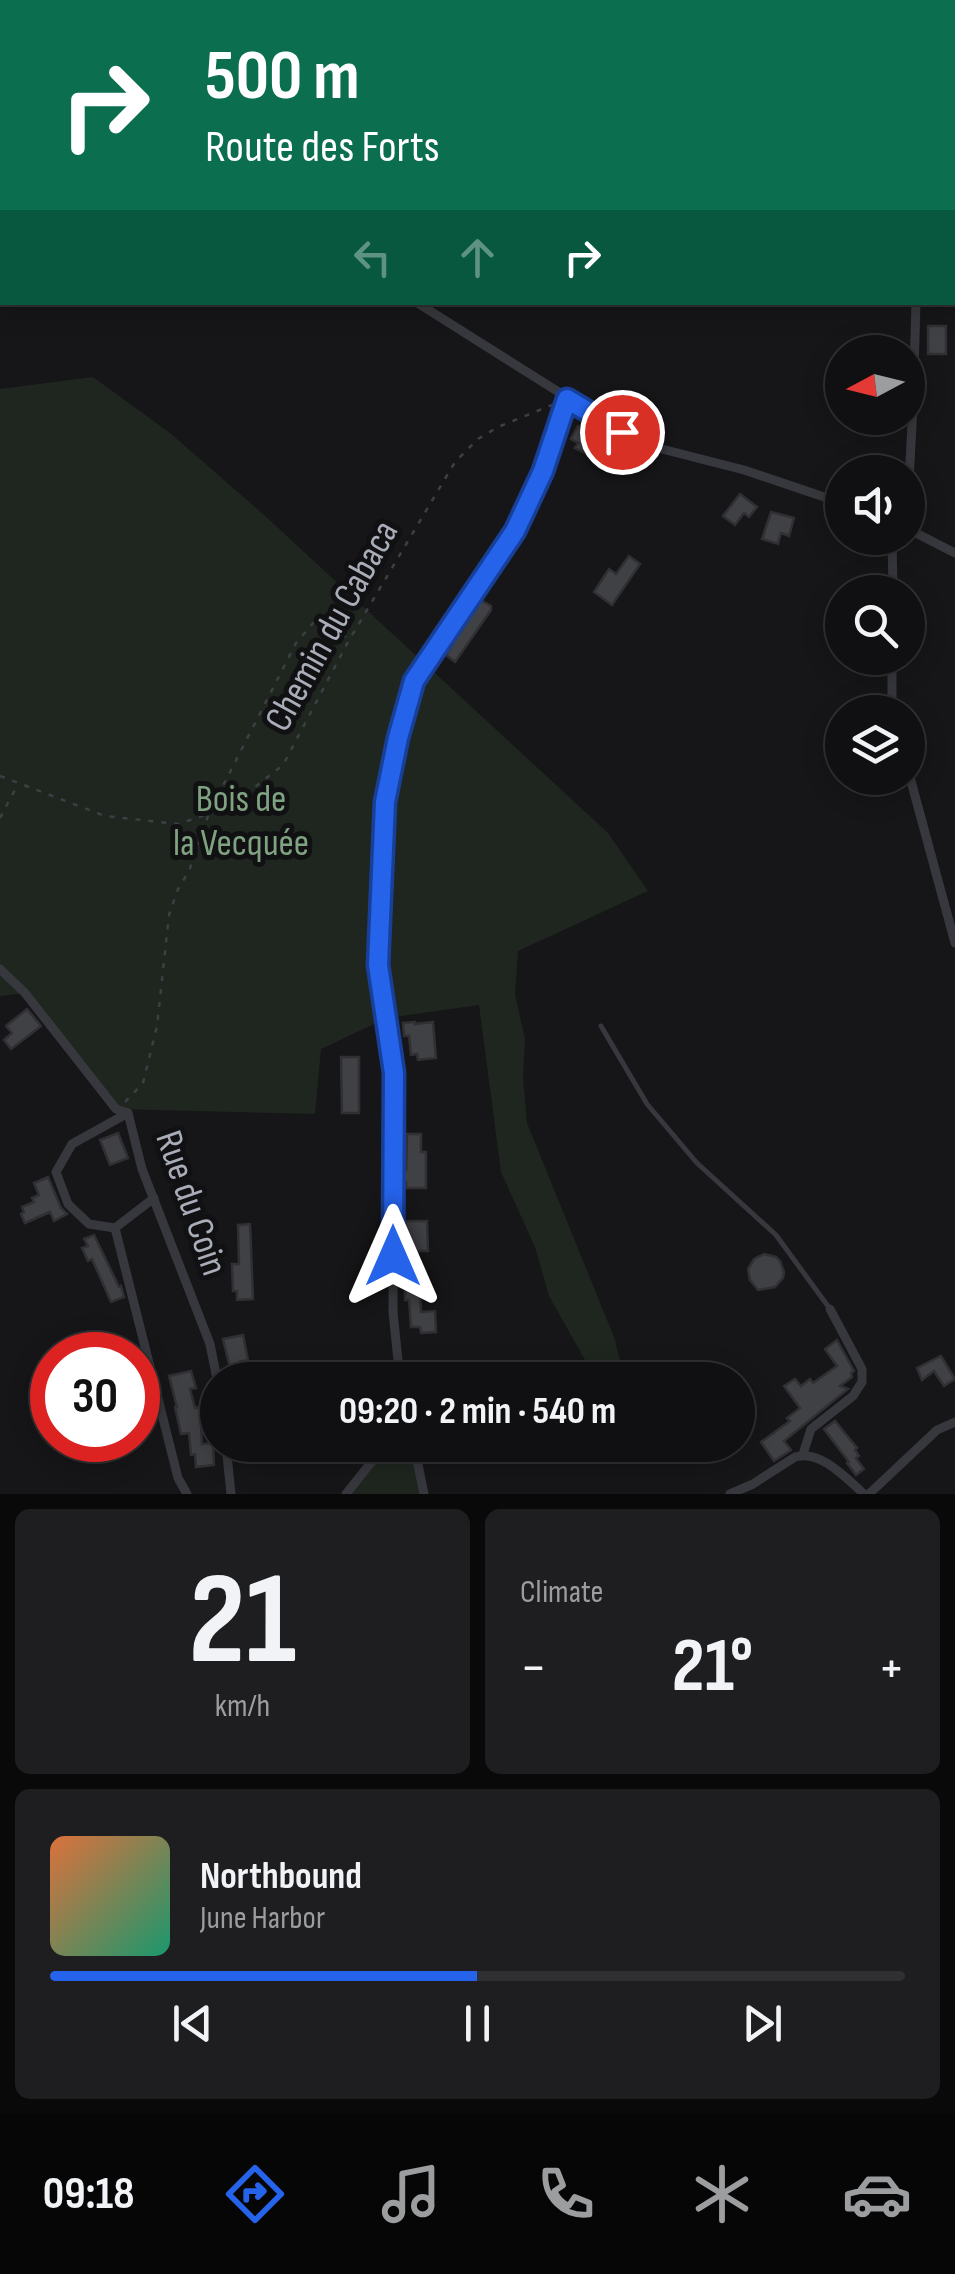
<!DOCTYPE html>
<html lang="en">
<head>
<meta charset="utf-8">
<style>
  :root { --surface:#101012; --page:#1e1e20; --text:#f1f3f6; --muted:#9c9d9f; --line:#303032; --accent:#2563eb }
  body { margin:0; font-family:"Sofia Sans Condensed",sans-serif; background:var(--page); color:var(--text); height:100vh; display:flex; flex-direction:column; font-size:38px; white-space:nowrap }
  * { box-sizing:border-box; margin:0 }
  p { font-size:32px; color:var(--muted) }
  .icon { flex:none; width:55px; height:55px; fill:none; stroke:currentColor; stroke-width:2; stroke-linecap:round; stroke-linejoin:round }
  .map { position:relative; height:1494px; overflow:hidden }
  .side { display:flex; flex-direction:column; gap:15px; padding:15px; background:#09090a; flex:1 }
  .side>* { flex:none }
  .hud { position:absolute; left:0px; top:0px; width:955px; height:305px; box-shadow:0 5px 25px #0003,0 0 0 2px var(--line); background:#0b6e4f; color:#fff; overflow:hidden }
  .needle { width:65px; rotate:263deg }
  .controls { position:absolute; left:825px; top:335px; display:grid; gap:20px }
  .controls a { display:grid; place-items:center; width:100px; height:100px; border-radius:50%; background:var(--surface); box-shadow:0 5px 25px #0003,0 0 0 2px var(--line); font-size:50px }
  .speed { position:absolute; left:30px; top:1332px; display:flex; gap:20px; font-size:50px; font-weight:700; text-align:center }
  .speed>* { display:grid; place-content:center; width:130px; height:130px; border-radius:50%; background:var(--surface); box-shadow:0 5px 25px #0003,0 0 0 2px var(--line); line-height:1 }
  .speed .limit { border:15px solid #d22; background:#fff; color:#111 }
  .pin { position:absolute; display:grid; place-items:center; width:85px; height:85px; color:#fff; margin:-42px; border:5px solid #fff; border-radius:50%; box-shadow:0 2px 10px #0007 }
  .me { position:absolute; width:110px; margin:-55px; rotate:0deg; stroke-linejoin:round; filter:drop-shadow(0 0 8px #0008) }
  .turn { display:flex; align-items:center; gap:35px; height:210px; padding:0 40px; font-size:45px }
  .turn .icon { width:130px; height:130px; stroke-width:2.5 }
  .turn b { display:block; font-size:70px; line-height:85px }
  .lanes { display:flex; align-items:center; height:95px; padding:0 40px; background:#0003; justify-content:center; gap:50px; direction:ltr }
  .lanes .off { opacity:.35 }
  .big { font-size:75px; font-weight:700; line-height:1.1 }
  .side .tile { flex:1; display:flex; flex-direction:column; justify-content:center; gap:15px; min-width:0; padding:0 35px; border-radius:15px; background:var(--page) }
  .side .dial { align-items:center; gap:0 }
  .dial b { font-size:130px; line-height:1 }
  .song { display:flex; align-items:center; gap:30px }
  .cover { width:120px; height:120px; border-radius:15px; background:linear-gradient(135deg,hsl(20 70% 55%),hsl(160 70% 35%)) }
  .played { height:10px; border-radius:5px; background:linear-gradient(90deg,var(--accent) 50%,var(--line) 50%) }
  .keys { display:flex; justify-content:space-around; direction:ltr }
  .heat { display:flex; justify-content:space-between; align-items:center; font-size:55px; direction:ltr }
  .side .tiles { flex:1; display:grid; gap:15px; grid-template-columns:1fr 1fr }
  .tile:last-child { grid-column:span 2 }
  .trip { position:absolute; left:200px; top:1362px; width:555px; height:100px; border-radius:50px; background:var(--surface); box-shadow:0 5px 25px #0003,0 0 0 2px var(--line); font-weight:700; line-height:100px; text-align:center }
  .tab-bar { display:flex; height:160px; justify-content:space-around; align-items:center; background:#060607; color:var(--muted) }
  .tab-bar .icon { width:70px; height:70px }
  .tab-bar .current { color:var(--accent) }
  .tab-bar b { font-size:45px; color:var(--text) }
  .map>svg:first-child { display:block }
</style>
</head>
<body>
<div class="map">
<svg width="955" height="1494" viewBox="0 0 955 1494">
  <rect width="100%" height="100%" fill="#161618"/>
  <!-- green -->
  <g fill="#1e261f">
    <path d="M93,377L170,433L263,514L608,833L648,891L518,951L515,994L525,1039L523,1077L527,1123L614,1337L625,1380H562L590,1369L549,1296L535,1247L501,1172L479,1005L387,1018L321,1049L315,1114L116,1109L26,993L0,996V389Z"/>
    <path d="M385,1445H414L424,1494H345Z"/>
    <path d="M513,1445H633V1457L595,1452L514,1463Z"/>
  </g>
  <!-- building -->
  <g fill="#404145" stroke="#303034" stroke-width="2.5">
    <rect x="928" y="326" width="18" height="28"/>
    <path d="M578,426L597,436L596,438L605,443L597,459L575,448L578,443L571,439Z"/>
    <path d="M740,494L757,507L749,517L744,513L735,525L723,516Z"/>
    <path d="M771,512L794,518L789,536L781,533L778,544L762,539Z"/>
    <path d="M629,556L640,564L612,605L594,592L609,569L616,574Z"/>
    <path d="M479,599L491,606V610L455,662L446,655L453,643L451,641Z"/>
    <path d="M27,1009L41,1026L11,1049L4,1040L12,1033L6,1026Z"/>
    <path d="M415,1022V1024L433,1022L436,1058L418,1060L417,1054L411,1055L409,1036H404L403,1023Z"/>
    <path d="M341,1057H359V1113H342Z"/>
    <path d="M118,1133L128,1158L110,1165L100,1140Z"/>
    <path d="M407,1134H421V1152H426V1188H406V1182H402V1170H406Z"/>
    <path d="M48,1177L61,1208L67,1214L54,1221L50,1212L25,1223L21,1214L24,1212L22,1207L34,1202L32,1198L39,1195L34,1183Z"/>
    <path d="M405,1221H427L428,1251H417V1281L420,1292L421,1312L435,1311L436,1332L421,1333L420,1327H411L409,1300H405Z"/>
    <path d="M250,1224L253,1299L237,1300V1291H233L232,1264H239L238,1225Z"/>
    <path d="M94,1235L119,1287L121,1286L124,1297L111,1302L92,1259L88,1261L82,1248L88,1246L84,1239Z"/>
    <path d="M764,1254L776,1257L780,1261L784,1272L783,1278L775,1287L758,1290L750,1280L748,1269L754,1259Z"/>
    <path d="M243,1335L248,1360L239,1362L241,1380H233L223,1339Z"/>
    <path d="M837,1340L854,1371L851,1373L852,1377L840,1386L848,1389L784,1441L791,1450L774,1461L761,1442L790,1421L787,1418L800,1408L784,1386L795,1379L801,1386L810,1379L813,1383L837,1366L825,1349Z"/>
    <path d="M941,1356L955,1379L944,1386L934,1371L922,1380L917,1368Z"/>
    <path d="M191,1371L196,1388L190,1389L195,1408L201,1407L205,1422L201,1423L202,1444L213,1443L214,1465L196,1467L195,1454L191,1455L189,1433L181,1434L175,1407H177L169,1376Z"/>
    <path d="M835,1421L857,1448L855,1450L859,1456L856,1458L864,1469L856,1475L847,1463L849,1462L824,1429Z"/>
  </g>
  <g fill="none" stroke-linecap="round" stroke-linejoin="round">
    <!-- path -->
    <g stroke="#3d3f44" stroke-width="2.5" stroke-dasharray="5 8" stroke-linecap="butt">
      <path d="M0,776L105,816L178,824L229,807L283,765L348,642L455,462L478,439L498,427L552,405"/>
      <path d="M0,818L18,784"/>
      <path d="M125,1102L143,1083L157,1026L169,915L178,889L189,871L209,813L296,643L315,621L339,626L347,640"/>
    </g>
    <!-- lane -->
    <path stroke="#37383d" stroke-width="5" d="M601,1026L647,1104L697,1163L776,1235L830,1309"/>
    <!-- street -->
    <g stroke="#37383d" stroke-width="9">
      <path d="M129,0V2"/>
      <path d="M929,2V0"/>
      <path d="M952,110L955,111"/>
      <path d="M0,171H2"/>
      <path d="M416,302L622,432L662,449L744,470L842,503"/>
      <path d="M908,499L913,406L916,302"/>
      <path d="M908,529L955,553"/>
      <path d="M892,538L893,592"/>
      <path d="M892,712V658"/>
      <path d="M908,770L955,943"/>
      <path d="M0,969L25,993L116,1109L128,1113L142,1169L210,1344L218,1384"/>
      <path d="M154,1198L115,1228L178,1478L187,1494"/>
      <path d="M115,1228L89,1224L68,1204L56,1172L72,1144L128,1113"/>
      <path d="M400,1380L393,1312L394,1073L378,965L385,802L397,738L414,681L515,531L543,471L567,399"/>
      <path d="M226,1445L231,1494"/>
      <path d="M414,1445L424,1494"/>
      <path d="M803,1454L811,1429L853,1396L862,1382V1369L830,1309"/>
      <path d="M346,1494L385,1445"/>
      <path d="M730,1494L753,1484L795,1457C820,1449 846,1478 864,1494"/>
      <path d="M869,1494L937,1430L955,1422"/>
    </g>
  </g>
  <g fill="none" stroke-linecap="round" stroke-linejoin="round">
    <!-- route casing -->
    <g stroke="#184099" stroke-width="25">
      <path id="route" d="M393,1256L394,1073L378,965L385,802L398,738L414,681L515,531L543,471L567,399L622,432"/>
    </g>
    <!-- route -->
    <use href="#route" stroke="#2563eb" stroke-width="18"/>
  </g>
  <g text-anchor="middle" dominant-baseline="central" stroke-width="10" stroke-linejoin="round" paint-order="stroke">
    <!-- street labels -->
    <g font-size="38" fill="#a8adb8" stroke="#111113">
      <text transform="translate(332 626) rotate(-61)">Chemin du Cabaca</text>
      <text transform="translate(191 1203) rotate(71)">Rue du Coin</text>
    </g>
    <!-- park labels -->
    <g font-size="38" fill="#7fa381" stroke="#111113">
      <text x="241" y="799">Bois de<tspan x="241" dy="44">la Vecquée</tspan></text>
    </g>
  </g>
</svg>
<div class="controls">
<a><svg class="needle" viewBox="-14 -14 28 28"><path d="M0-13l5 13h-10z" fill="#e53935"/><path d="M0 13l5-13h-10z" fill="#9c9d9f"/></svg></a>
<a><svg class="icon" aria-label="sound" viewBox="0 0 24 24"><path d="M4 9h4l5-4v14l-5-4H4zM17 9q2 3 0 6"/></svg></a>
<a><svg class="icon" aria-label="search" viewBox="0 0 24 24"><circle cx="10" cy="10" r="6"/><path d="M15 15l6 6"/></svg></a>
<a><svg class="icon" aria-label="layers" viewBox="0 0 24 24"><path d="M12 4l9 5-9 5-9-5zM3 14l9 5 9-5"/></svg></a>
</div>
<div class="speed"><div class="limit">30</div></div>
<div class="pin" style="left:622px;top:432px;background:#d93025"><svg class="icon" aria-label="arrive" viewBox="0 0 24 24"><path d="M6 21V4h12l-3 4 3 4H6"/></svg></div>
<svg class="me" style="left:393px;top:1256px" viewBox="-20 -20 40 40"><path d="M0-17L14 15 0 8-14 15z" fill="#2563eb" stroke="#fff" stroke-width="4"/></svg>
<div class="trip">09:20 · 2 min · 540 m</div>
<div class="hud">
<div class="turn"><svg class="icon" aria-label="right" viewBox="0 0 24 24"><path d="M7 20v-9h11M14 6l5 5-5 5"/></svg><div><b>500 m</b>Route des Forts</div></div>
<div class="lanes"><svg class="icon off" aria-label="left" viewBox="0 0 24 24"><path d="M17 20v-9H6M10 6l-5 5 5 5"/></svg><svg class="icon off" aria-label="ahead" viewBox="0 0 24 24"><path d="M12 20V5M6 11l6-6 6 6"/></svg><svg class="icon" aria-label="right" viewBox="0 0 24 24"><path d="M7 20v-9h11M14 6l5 5-5 5"/></svg></div>
</div>
</div>
<section class="side">
<div class="tiles">
<div class="tile dial"><b>21</b><p>km/h</p></div>
<div class="tile"><p>Climate</p>
<div class="heat"><a>−</a><b class="big">21°</b><a>+</a></div>
</div>
<div class="tile">
<div class="song"><i class="cover"></i><div><b>Northbound</b><p>June Harbor</p></div></div>
<div class="played"></div>
<div class="keys"><svg class="icon" aria-label="previous" viewBox="0 0 24 24"><path d="M18 5L8 12l10 7zM5 5v14"/></svg><svg class="icon" aria-label="pause" viewBox="0 0 24 24"><path d="M8 5v14M16 5v14"/></svg><svg class="icon" aria-label="next" viewBox="0 0 24 24"><path d="M6 5l10 7-10 7zM19 5v14"/></svg></div>
</div>
</div>
</section>
<nav class="tab-bar">
<b>09:18</b>
<svg class="icon current" aria-label="directions" viewBox="0 0 24 24"><path d="M12 3l9 9-9 9-9-9zM9 14v-3h6M13 9l2 2-2 2"/></svg>
<svg class="icon" aria-label="music" viewBox="0 0 24 24"><path d="M9 18V5l10-2v13"/><circle cx="6" cy="18" r="3"/><circle cx="16" cy="16" r="3"/></svg>
<svg class="icon" aria-label="phone" viewBox="0 0 24 24"><path d="M5 4h4l2 5-3 2q2 4 5 5l2-3 5 2v4C11 20 4 13 5 4z"/></svg>
<svg class="icon" aria-label="climate" viewBox="0 0 24 24"><path d="M12 3v18M4 7l16 10M4 17L20 7"/></svg>
<svg class="icon" aria-label="car" viewBox="0 0 24 24"><path d="M5 17H2v-5l4-1 3-4h7l3 4 3 1v5h-3M9 17h6M6 11h13"/><circle cx="7" cy="17" r="2"/><circle cx="17" cy="17" r="2"/></svg>
</nav>
</body>
</html>
